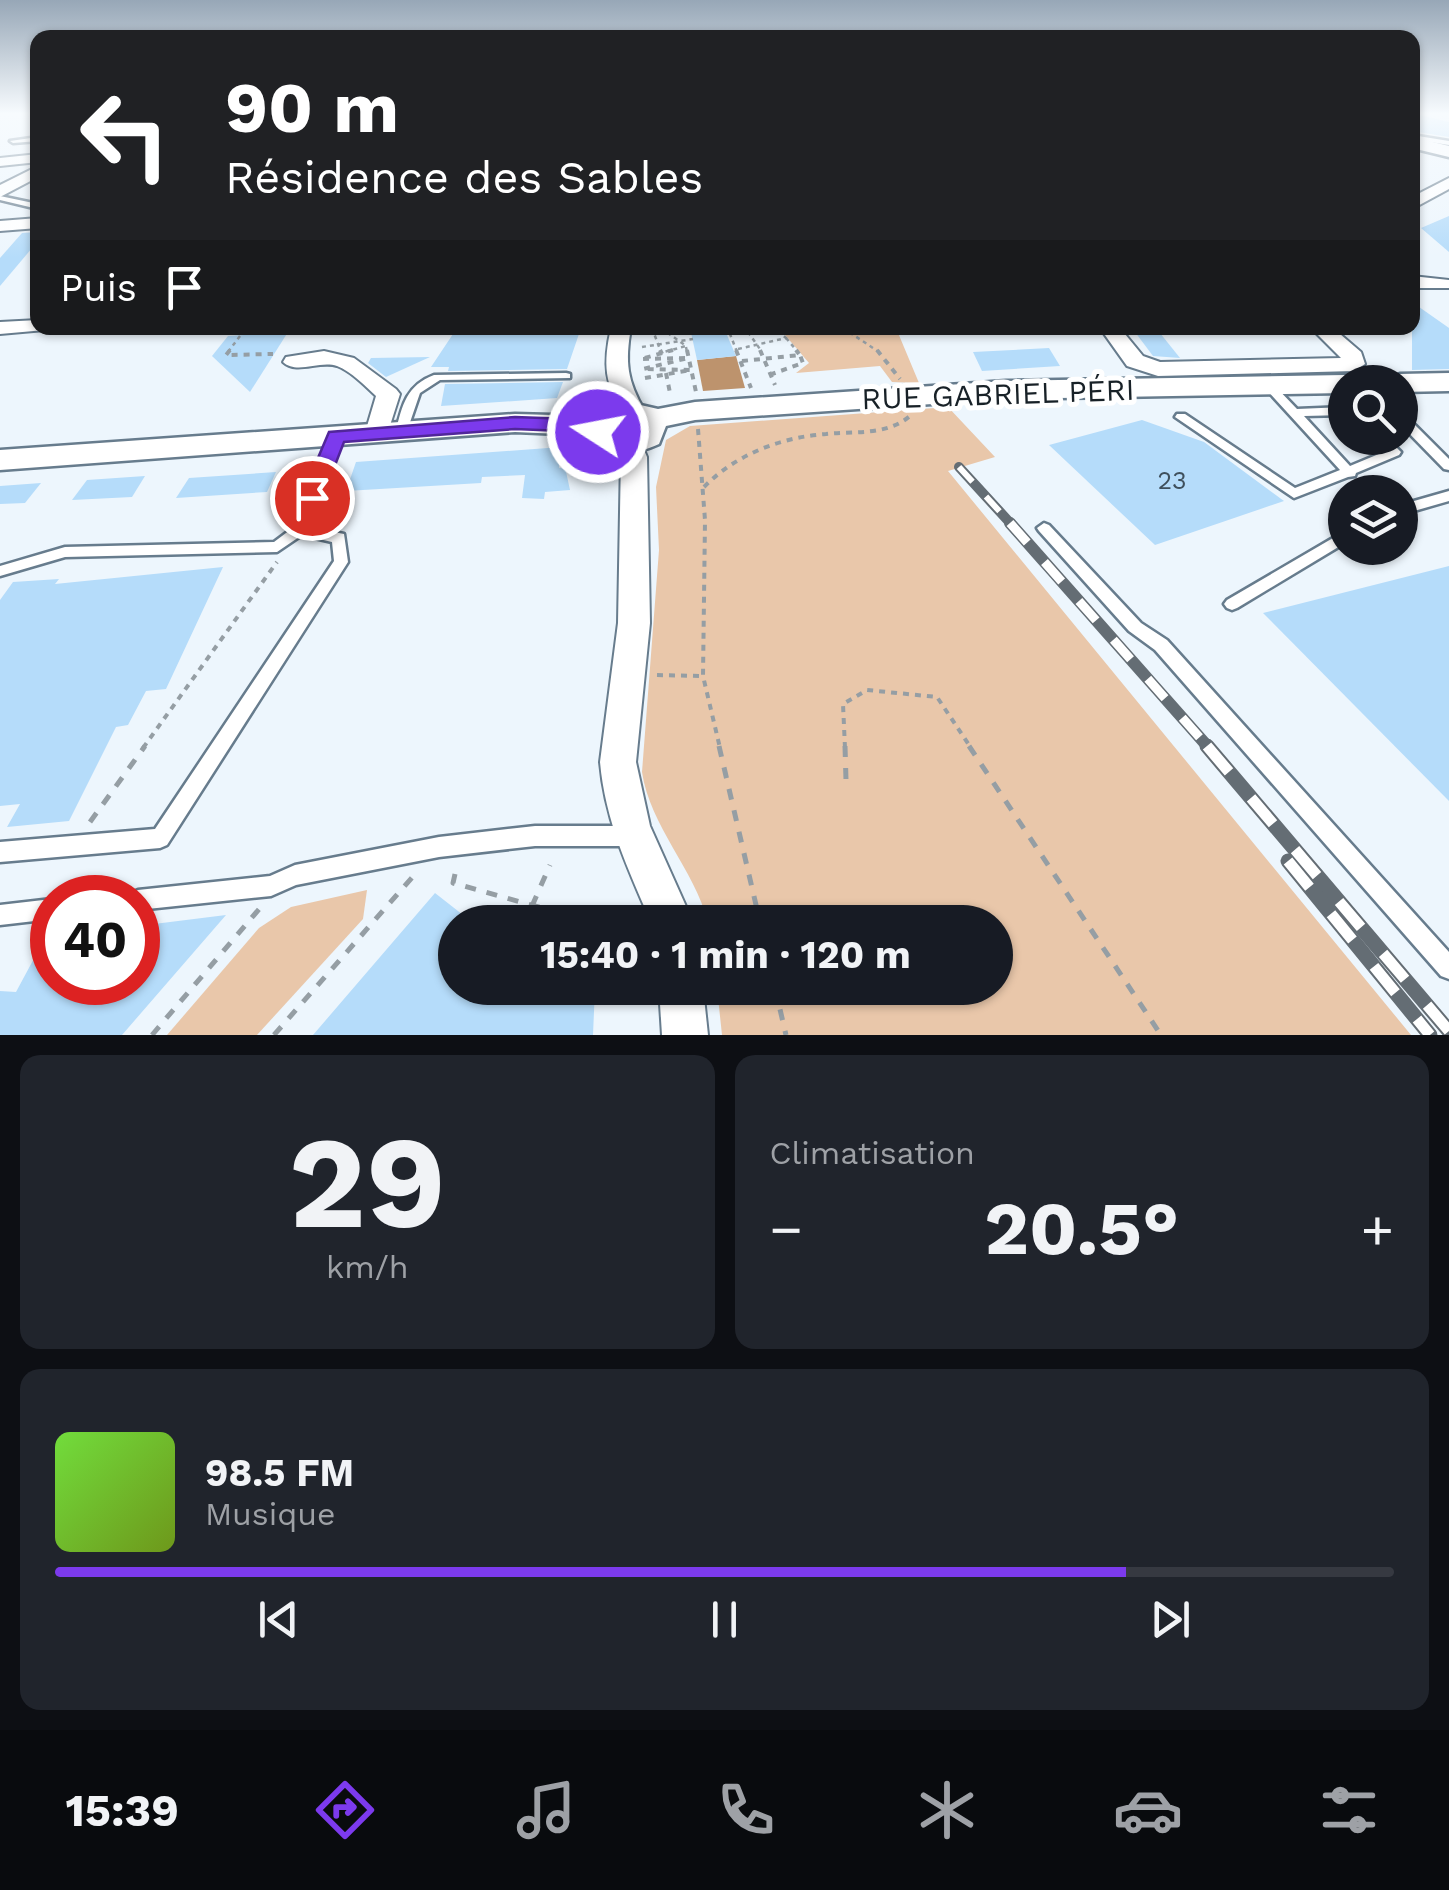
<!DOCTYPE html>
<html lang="fr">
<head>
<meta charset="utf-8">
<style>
  :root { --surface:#171b24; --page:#20242c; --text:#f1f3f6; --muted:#9ea1a6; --line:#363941; --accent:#7c3aed }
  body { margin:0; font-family:"Work Sans",sans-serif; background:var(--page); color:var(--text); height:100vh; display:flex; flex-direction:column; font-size:38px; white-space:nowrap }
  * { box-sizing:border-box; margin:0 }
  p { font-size:32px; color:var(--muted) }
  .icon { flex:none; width:55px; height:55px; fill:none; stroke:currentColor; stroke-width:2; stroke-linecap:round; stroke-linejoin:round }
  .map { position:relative; height:1035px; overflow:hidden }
  .details { display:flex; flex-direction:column; gap:20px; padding:20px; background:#0d0f14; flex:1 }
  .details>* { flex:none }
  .banner { position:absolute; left:30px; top:30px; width:1390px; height:305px; border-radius:20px; box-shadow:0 2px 8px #0004; background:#202124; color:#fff; overflow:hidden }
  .fabs { position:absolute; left:1328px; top:365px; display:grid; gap:20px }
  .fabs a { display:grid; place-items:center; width:90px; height:90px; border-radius:50%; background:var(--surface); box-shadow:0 2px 8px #0004; font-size:50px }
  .speed { position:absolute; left:30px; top:875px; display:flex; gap:20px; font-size:50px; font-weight:700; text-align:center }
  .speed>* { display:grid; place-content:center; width:130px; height:130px; border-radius:50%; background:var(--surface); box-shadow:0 2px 8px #0004; line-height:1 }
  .speed .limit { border:15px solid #d22; background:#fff; color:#111 }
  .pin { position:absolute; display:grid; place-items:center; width:85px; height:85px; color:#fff; margin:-42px; border:5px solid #fff; border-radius:50%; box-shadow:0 2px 10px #0007 }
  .me { position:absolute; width:110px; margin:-55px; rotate:281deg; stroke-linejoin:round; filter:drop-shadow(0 0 8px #0008) }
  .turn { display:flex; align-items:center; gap:35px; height:210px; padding:0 30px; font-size:45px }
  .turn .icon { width:130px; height:130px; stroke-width:2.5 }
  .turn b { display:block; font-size:70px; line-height:85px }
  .then { display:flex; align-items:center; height:95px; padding:0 30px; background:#0003; gap:20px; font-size:38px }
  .big { font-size:75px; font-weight:700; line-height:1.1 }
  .details .card { flex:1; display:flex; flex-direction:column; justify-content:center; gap:15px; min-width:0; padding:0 35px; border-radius:20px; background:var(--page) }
  .details .dial { align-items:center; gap:0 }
  .dial b { font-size:130px; line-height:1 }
  .song { display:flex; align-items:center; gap:30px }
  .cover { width:120px; height:120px; border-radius:15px; background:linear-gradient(135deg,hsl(100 70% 55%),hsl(80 70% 35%)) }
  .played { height:10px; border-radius:5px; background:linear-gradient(90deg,var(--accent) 80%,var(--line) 80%) }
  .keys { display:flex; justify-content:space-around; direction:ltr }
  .heat { display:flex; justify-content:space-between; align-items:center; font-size:55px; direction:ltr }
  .details .tiles { flex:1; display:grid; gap:20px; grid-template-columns:1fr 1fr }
  .card:last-child { grid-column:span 2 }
  .trip { position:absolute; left:438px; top:905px; width:575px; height:100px; border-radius:50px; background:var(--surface); box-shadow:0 2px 8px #0004; font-weight:700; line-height:100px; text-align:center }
  .dock { display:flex; height:160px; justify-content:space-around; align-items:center; background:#090b0e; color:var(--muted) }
  .dock .icon { width:70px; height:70px }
  .dock .on { color:var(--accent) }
  .dock b { font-size:45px; color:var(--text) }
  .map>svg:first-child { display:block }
</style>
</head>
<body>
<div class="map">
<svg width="1449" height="1035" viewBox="0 0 1449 1035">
  <rect width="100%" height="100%" fill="#edf6fd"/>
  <!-- green -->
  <g fill="#e9c7aa">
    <path d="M779,328H896L919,383L892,382L880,366L796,373L809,363Z"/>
    <path d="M948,407L995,457L948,471L1411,1035H722L717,988H995V922H708C694,869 650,826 642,772L659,550L656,487L666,440L690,426Z"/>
    <path d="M367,890L363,919L257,1035H167L259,928L291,907Z"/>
  </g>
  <!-- water -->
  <path fill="#bd936d" d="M736,356L745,388L703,391L697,360Z"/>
  <!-- building -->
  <g fill="#b5dcfa">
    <path d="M1412,113L1449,122V137L1412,131Z"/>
    <path d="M1449,216V252L1421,228Z"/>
    <path d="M38,232V241L0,286V258L22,233Z"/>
    <path d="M1412,302L1449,328V369L1412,370Z"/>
    <path d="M457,328L562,331L581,328L567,369L448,371L449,367H431Z"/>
    <path d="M690,328H724L736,356L697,360Z"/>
    <path d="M1132,328H1156L1180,358L1153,356Z"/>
    <path d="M288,332L250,392L212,356L228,336Z"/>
    <path d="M1049,348L1060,366L982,371L973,352Z"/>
    <path d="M430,357L386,377L368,363L371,358Z"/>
    <path d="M563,382L557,398L441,406L445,384Z"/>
    <path d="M1142,420L1204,442L1284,501L1155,545L1049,445Z"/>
    <path d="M561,447L559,468L565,467L570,490L545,492L544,499L522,498L525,475L482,477L481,483L346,491L356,462Z"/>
    <path d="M276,472L267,492L176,498L189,478Z"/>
    <path d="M145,476L132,497L72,500L87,480Z"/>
    <path d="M41,483L25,503L0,504V486Z"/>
    <path d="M1449,566V801L1263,613Z"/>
    <path d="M223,567L166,689L146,691L128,725L116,727L69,821L7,827L20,804L0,806V600L13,582L59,579L55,584Z"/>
    <path d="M435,893L472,922H455V988H595L593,1035H313Z"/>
    <path d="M226,915L122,1035H0V991L16,992L52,925V982H138V926Z"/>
  </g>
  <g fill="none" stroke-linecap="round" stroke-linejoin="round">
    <!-- service casing -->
    <g stroke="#677c8d" stroke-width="5">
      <g id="service">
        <path d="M1412,135L1449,141V145L1412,139Z"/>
        <path d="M38,137V141L13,143L10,141Z"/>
        <path d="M0,196L38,204V209L0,200Z"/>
        <path d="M566,373L570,374V378L440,380L420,393L406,434L402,435L396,431C402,405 407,385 434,375Z"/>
        <path d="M1269,383L1273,384L1297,409L1345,407V415L1304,416L1350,466L1386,451L1374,438H1387L1401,452L1399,455L1356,473L1355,476L1348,477L1294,498L1175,417L1177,414H1185L1295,488L1340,470L1265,388V384Z"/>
        <path d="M1400,413L1404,414L1449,459V470L1444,469L1400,424Z"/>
        <path d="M336,432L342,436L308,527L344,534L348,562L167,845L160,848L0,862V842L155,829L334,561L332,542L302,535L277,552L65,557L0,576V566L65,547L274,542L294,527L330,436Z"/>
        <path d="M1449,491V501L1400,515V505Z"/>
        <path d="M1044,523L1049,525L1141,623L1167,640L1449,952V979L1441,976L1155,650L1129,631L1039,531L1037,528Z"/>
        <path d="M1345,531V543L1237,608L1232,610L1227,608L1224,604L1227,600Z"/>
        <path d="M535,826H631L638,829L641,836L638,843L631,846H535L439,857L296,885L271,896L138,910V898H129L131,893L138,890L270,876L295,865L439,837Z"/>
        <path d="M52,899V919L0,925V905Z"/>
      </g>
    </g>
    <!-- minor casing -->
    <g stroke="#677c8d" stroke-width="4">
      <g id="minor">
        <path d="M38,154V162L0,166V158Z"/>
        <path d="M38,166V177L0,197V185Z"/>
        <path d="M1449,178V189L1412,209V197Z"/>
        <path d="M38,218V228L0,231V221Z"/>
        <path d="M1412,276L1449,280V288H1412Z"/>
        <path d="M38,320V328H47L45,330L0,334V322Z"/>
        <path d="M611,328H631C625,362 627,381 645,411L641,416H625C604,385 603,363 611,328Z"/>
        <path d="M1100,328H1120L1143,356L1160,362L1341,358L1311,328H1333L1361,352L1365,364L1354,371L1158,376L1127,366Z"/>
        <path d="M324,351L354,358L396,389L400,394L386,438L377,441L365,433L376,396C364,385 352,372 337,366C319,360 297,375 283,362L286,357Z"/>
        <path d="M630,436L639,438L647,457L650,623L636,762L650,826L693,922H651C628,869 605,820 600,762L618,623L621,457L618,444Z"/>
        <path d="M659,988H703L708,1035H662Z"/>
      </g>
    </g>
    <!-- tertiary casing -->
    <g stroke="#677c8d" stroke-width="5">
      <g id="tertiary">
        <path d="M1412,137L1449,146V157L1412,148Z"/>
        <path d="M1449,373V391L1400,392V382H1386L1400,374Z"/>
        <path d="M1345,375L1358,382H1345V393L1006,399L695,420L666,426L659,444C633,456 602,460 583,435L515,432L0,470V450L515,414L588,416L623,401L658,409L695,402L1006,381ZM628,419L636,422L634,432L613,431Z"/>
      </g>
    </g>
    <!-- path-far2 -->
    <g stroke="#959ea4" stroke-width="2.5" stroke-dasharray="4 4" stroke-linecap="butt">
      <path d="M652,328L661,352"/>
      <path d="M661,328L686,346L664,352"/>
      <path d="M843,328L879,352"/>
      <path d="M748,332L762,352"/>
      <path d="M786,338L798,352"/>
      <path d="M642,347L693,339"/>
      <path d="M686,347L687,352"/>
      <path d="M738,349L786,338L774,328"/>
      <path d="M228,352L246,328"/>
      <path d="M737,352L730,334L774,328"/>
    </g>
    <!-- path-far1 -->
    <g stroke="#959ea4" stroke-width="4" stroke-dasharray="6 6" stroke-linecap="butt">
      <path d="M230,350L226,355L273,354"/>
      <path d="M660,350L662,354"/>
      <path d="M687,350L696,392"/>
      <path d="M736,350L751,388"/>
      <path d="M760,350L775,385"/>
      <path d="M796,350L799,354"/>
      <path d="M877,350L900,379"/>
      <path d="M742,361L800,355L803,363L772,374"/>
      <path d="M666,373L670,393"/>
      <path d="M645,378L691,370L643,369L688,358L641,359L673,350"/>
      <path d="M698,429L705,520L703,676L720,748"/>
      <path d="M704,487C735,455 781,437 826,434C855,431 886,436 910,416"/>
      <path d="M657,675L703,676"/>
      <path d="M143,748L277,562"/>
      <path d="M845,748L843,704L867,690L937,697L971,748"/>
    </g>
    <!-- path -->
    <g stroke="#959ea4" stroke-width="5" stroke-dasharray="11 11" stroke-linecap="butt">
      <path d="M719,746L760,922"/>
      <path d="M845,746L846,780"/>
      <path d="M969,746L1161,1035"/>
      <path d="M90,822L145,746"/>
      <path d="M455,874L453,883L592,922"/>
      <path d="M532,906L550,865"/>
      <path d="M775,988L786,1035"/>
      <path d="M152,1035L260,908"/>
      <path d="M274,1035L416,873"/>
    </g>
    <!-- service -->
    <use href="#service" fill="#fff" fill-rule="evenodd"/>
    <!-- minor -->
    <use href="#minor" fill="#fff" fill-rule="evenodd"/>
    <!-- tertiary -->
    <use href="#tertiary" fill="#fff" fill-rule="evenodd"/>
    <!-- rail-far2 casing -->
    <g stroke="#646d74" stroke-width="10">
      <path id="rail-far2" d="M959,467L1012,525"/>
    </g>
    <!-- rail-far1 casing -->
    <g stroke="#646d74" stroke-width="12">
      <path id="rail-far1" d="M1010,523L1209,748"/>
    </g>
    <!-- rail casing -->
    <g stroke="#646d74" stroke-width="15">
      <g id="rail">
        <path d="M1207,746L1449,1031"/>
        <path d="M1288,861L1430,1035"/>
      </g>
    </g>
    <!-- rail-far2 -->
    <use href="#rail-far2" stroke="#fff" stroke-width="6" stroke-dasharray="20" stroke-linecap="butt"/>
    <!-- rail-far1 -->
    <use href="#rail-far1" stroke="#fff" stroke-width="9" stroke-dasharray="26" stroke-linecap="butt"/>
    <!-- rail -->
    <use href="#rail" stroke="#fff" stroke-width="11" stroke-dasharray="34" stroke-linecap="butt"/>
  </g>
  <!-- sky -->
  <linearGradient id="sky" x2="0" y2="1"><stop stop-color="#97a7b7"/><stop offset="0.44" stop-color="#f7fbfe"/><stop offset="1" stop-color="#f7fbfe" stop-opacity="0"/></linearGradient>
  <rect width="1449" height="258" fill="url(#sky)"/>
  <!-- route -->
  <path fill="#7c3aed" stroke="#51269a" stroke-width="2.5" d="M515,417L597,420L604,422L608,432L598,439L587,432L515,429L344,442L320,504H304L301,498L329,432Z"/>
  <g text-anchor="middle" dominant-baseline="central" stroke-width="10" stroke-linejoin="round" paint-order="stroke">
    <!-- number labels -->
    <g font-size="25" fill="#3f505c">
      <text x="1172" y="480">23</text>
    </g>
    <!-- street labels -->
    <g font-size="30" fill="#182127" stroke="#fff">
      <text transform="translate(998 394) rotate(-2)">RUE GABRIEL PÉRI</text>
    </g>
  </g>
</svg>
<div class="fabs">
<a><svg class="icon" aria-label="search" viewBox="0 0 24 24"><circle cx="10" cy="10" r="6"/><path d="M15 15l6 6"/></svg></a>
<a><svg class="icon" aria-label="layers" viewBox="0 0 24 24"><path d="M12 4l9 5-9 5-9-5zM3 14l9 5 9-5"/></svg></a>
</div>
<div class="speed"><div class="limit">40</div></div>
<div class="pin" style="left:312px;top:498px;background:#d93025"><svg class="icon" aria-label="arrive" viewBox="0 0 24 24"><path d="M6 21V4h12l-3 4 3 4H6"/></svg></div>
<svg class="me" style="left:598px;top:432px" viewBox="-20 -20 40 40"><circle r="17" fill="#7c3aed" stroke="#fff" stroke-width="3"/><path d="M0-11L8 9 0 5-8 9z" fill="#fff"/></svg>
<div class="trip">15:40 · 1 min · 120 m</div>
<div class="banner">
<div class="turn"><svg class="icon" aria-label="left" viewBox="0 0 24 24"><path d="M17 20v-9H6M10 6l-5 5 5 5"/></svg><div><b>90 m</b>Résidence des Sables</div></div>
<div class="then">Puis<svg class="icon" aria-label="arrive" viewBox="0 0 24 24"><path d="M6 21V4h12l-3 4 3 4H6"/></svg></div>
</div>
</div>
<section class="details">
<div class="tiles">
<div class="card dial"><b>29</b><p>km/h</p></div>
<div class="card"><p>Climatisation</p>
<div class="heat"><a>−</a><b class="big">20.5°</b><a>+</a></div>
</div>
<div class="card">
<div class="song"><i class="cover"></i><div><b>98.5 FM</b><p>Musique</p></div></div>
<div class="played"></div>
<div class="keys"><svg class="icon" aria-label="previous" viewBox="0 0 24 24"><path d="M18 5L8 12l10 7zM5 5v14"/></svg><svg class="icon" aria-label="pause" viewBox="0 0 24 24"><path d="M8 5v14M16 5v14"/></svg><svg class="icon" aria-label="next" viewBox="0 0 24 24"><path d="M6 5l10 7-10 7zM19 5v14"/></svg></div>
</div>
</div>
</section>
<nav class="dock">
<b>15:39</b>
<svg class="icon on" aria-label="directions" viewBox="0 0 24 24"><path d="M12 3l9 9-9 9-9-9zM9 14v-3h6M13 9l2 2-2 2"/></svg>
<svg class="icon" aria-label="music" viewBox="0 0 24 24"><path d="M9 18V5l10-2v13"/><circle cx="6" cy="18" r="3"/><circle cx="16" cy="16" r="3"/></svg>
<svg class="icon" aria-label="phone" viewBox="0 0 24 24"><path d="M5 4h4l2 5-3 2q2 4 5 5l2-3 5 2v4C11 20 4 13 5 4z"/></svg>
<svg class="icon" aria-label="climate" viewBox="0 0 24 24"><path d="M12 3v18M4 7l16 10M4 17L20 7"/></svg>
<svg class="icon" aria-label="car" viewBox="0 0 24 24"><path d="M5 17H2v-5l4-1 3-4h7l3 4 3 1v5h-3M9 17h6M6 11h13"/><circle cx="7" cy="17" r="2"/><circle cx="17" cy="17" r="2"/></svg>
<svg class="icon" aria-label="filters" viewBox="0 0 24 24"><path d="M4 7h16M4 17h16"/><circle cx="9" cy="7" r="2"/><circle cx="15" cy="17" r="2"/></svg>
</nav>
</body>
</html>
